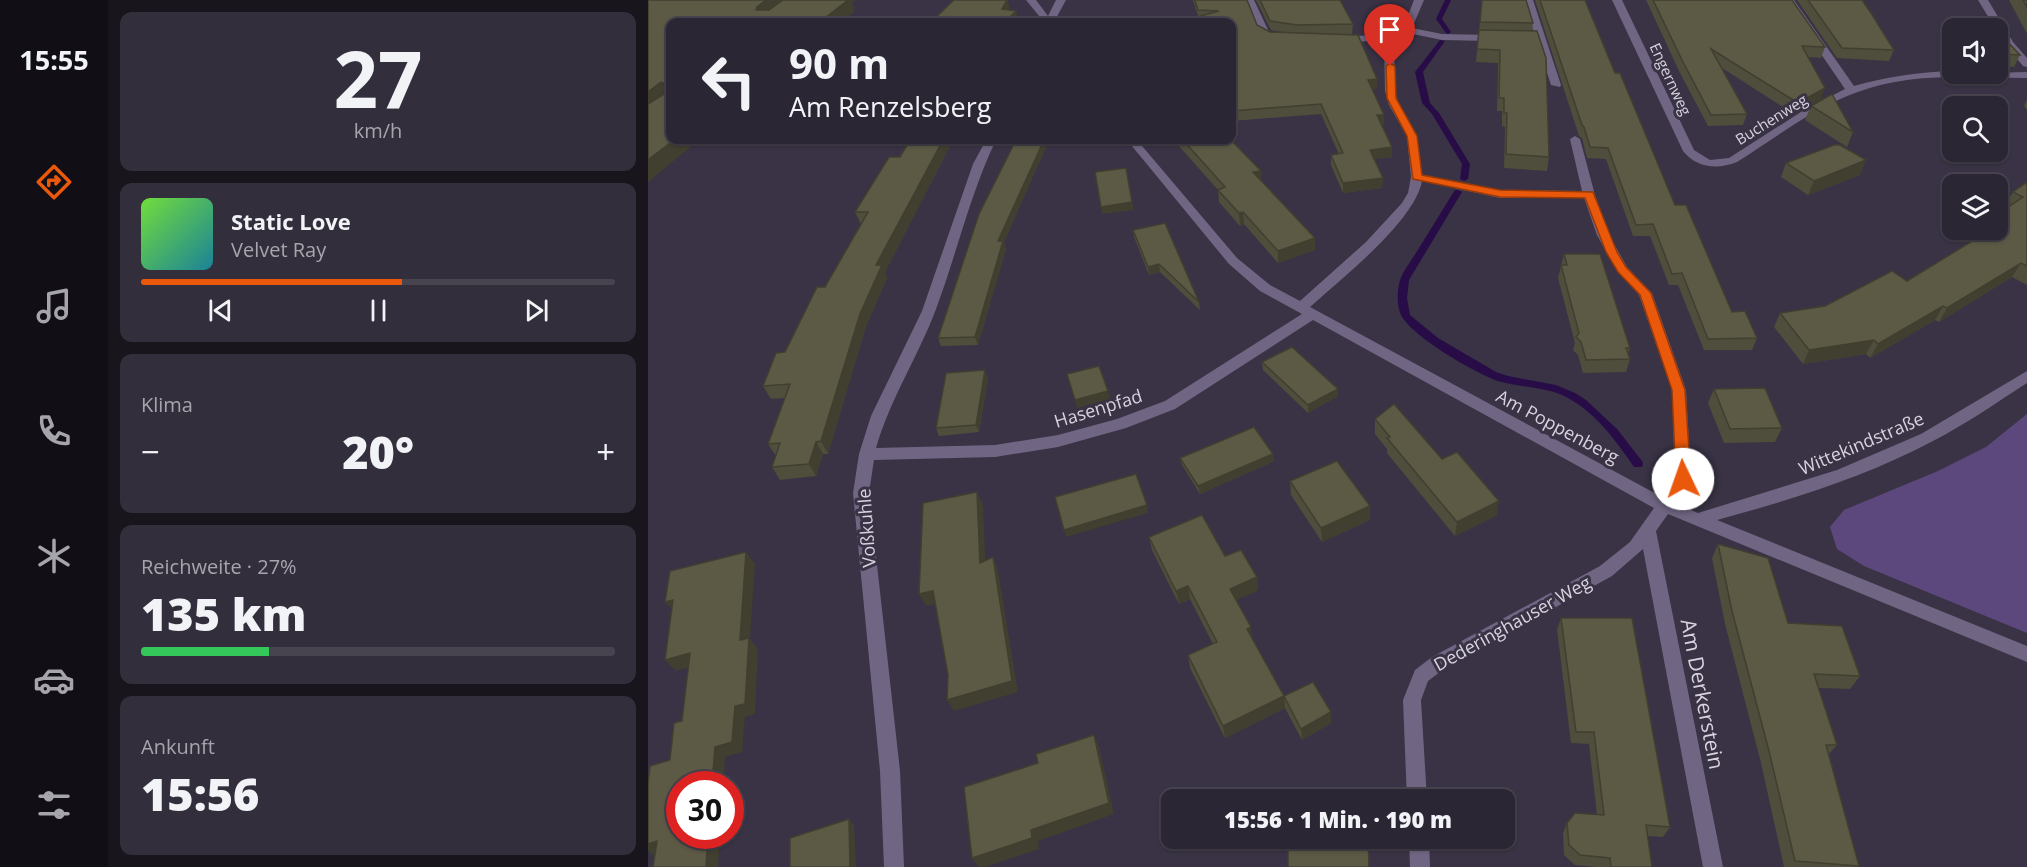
<!DOCTYPE html>
<html lang="de">
<head>
<meta charset="utf-8">
<style>
  :root { --surface:#2b2634; --page:#332e3c; --text:#f1f3f6; --muted:#a6a5ac; --line:#47434f; --accent:#ea580c }
  body { margin:0; font-family:"Open Sans",sans-serif; background:var(--page); color:var(--text); height:100vh; display:flex; flex-direction:column; font-size:22px; white-space:nowrap }
  * { box-sizing:border-box; margin:0 }
  p { font-size:20px; color:var(--muted) }
  .icon { flex:none; width:33px; height:33px; fill:none; stroke:currentColor; stroke-width:2; stroke-linecap:round; stroke-linejoin:round }
  .map { position:relative; flex:1; overflow:hidden }
  .details { display:flex; flex-direction:column; gap:12px; padding:12px; background:#18151d; width:540px }
  .details>* { flex:none }
  .banner { position:absolute; left:18px; top:18px; width:570px; height:126px; border-radius:12px; box-shadow:0 2px 4px #0004,0 0 0 2px var(--line); background:#2b2634; color:var(--text); overflow:hidden }
  .controls { position:absolute; left:1294px; top:18px; display:grid; gap:12px }
  .controls a { display:grid; place-items:center; width:66px; height:66px; border-radius:12px; background:var(--surface); box-shadow:0 2px 4px #0004,0 0 0 2px var(--line); font-size:30px }
  .speed { position:absolute; left:18px; top:771px; display:flex; gap:12px; font-size:30px; font-weight:700; text-align:center }
  .speed>* { display:grid; place-content:center; width:78px; height:78px; border-radius:50%; background:var(--surface); box-shadow:0 2px 4px #0004,0 0 0 2px var(--line); line-height:1 }
  .speed .limit { border:9px solid #d22; background:#fff; color:#111 }
  .pin { position:absolute; display:grid; place-items:center; width:51px; height:51px; color:#fff; margin:-62px -26px; border-radius:50% 50% 50% 0; rotate:-45deg; box-shadow:0 0 6px #0007 }
  .pin .icon { rotate:45deg }
  .me { position:absolute; width:66px; margin:-33px; rotate:357deg; stroke-linejoin:round; filter:drop-shadow(0 0 4px #0008) }
  .turn { display:flex; align-items:center; gap:21px; height:126px; padding:0 24px; font-size:27px }
  .turn .icon { width:78px; height:78px; stroke-width:2.5 }
  .turn b { display:block; font-size:42px; line-height:51px }
  .big { font-size:45px; font-weight:800; line-height:1.1 }
  .details .widget { flex:1; display:flex; flex-direction:column; justify-content:center; gap:9px; min-width:0; padding:0 21px; border-radius:12px; background:var(--page) }
  .details .dial { align-items:center; gap:0 }
  .dial b { font-size:78px; line-height:1 }
  .song { display:flex; align-items:center; gap:18px }
  .cover { width:72px; height:72px; border-radius:9px; background:linear-gradient(135deg,hsl(100 70% 55%),hsl(190 70% 35%)) }
  .played { height:6px; border-radius:3px; background:linear-gradient(90deg,var(--accent) 55%,var(--line) 55%) }
  .keys { display:flex; justify-content:space-around; direction:ltr }
  .heat { display:flex; justify-content:space-between; align-items:center; font-size:33px; direction:ltr }
  .charge { height:9px; border-radius:4px; background:linear-gradient(90deg,#34c759 27%,var(--line) 0) }
  .trip { position:absolute; left:513px; top:789px; width:354px; height:60px; border-radius:12px; background:var(--surface); box-shadow:0 2px 4px #0004,0 0 0 2px var(--line); font-weight:800; line-height:60px; text-align:center }
  main { display:flex; flex:1; min-height:0 }
  .dock { display:flex; flex-direction:column; width:108px; justify-content:space-around; align-items:center; background:#110f15; color:var(--muted) }
  .dock .icon { width:42px; height:42px }
  .dock .active { color:var(--accent) }
  .dock b { font-size:27px; color:var(--text) }
  .map>svg:first-child { display:block }
</style>
</head>
<body>
<main>
<nav class="dock">
<b>15:55</b>
<svg class="icon active" aria-label="directions" viewBox="0 0 24 24"><path d="M12 3l9 9-9 9-9-9zM9 14v-3h6M13 9l2 2-2 2"/></svg>
<svg class="icon" aria-label="music" viewBox="0 0 24 24"><path d="M9 18V5l10-2v13"/><circle cx="6" cy="18" r="3"/><circle cx="16" cy="16" r="3"/></svg>
<svg class="icon" aria-label="phone" viewBox="0 0 24 24"><path d="M5 4h4l2 5-3 2q2 4 5 5l2-3 5 2v4C11 20 4 13 5 4z"/></svg>
<svg class="icon" aria-label="climate" viewBox="0 0 24 24"><path d="M12 3v18M4 7l16 10M4 17L20 7"/></svg>
<svg class="icon" aria-label="car" viewBox="0 0 24 24"><path d="M5 17H2v-5l4-1 3-4h7l3 4 3 1v5h-3M9 17h6M6 11h13"/><circle cx="7" cy="17" r="2"/><circle cx="17" cy="17" r="2"/></svg>
<svg class="icon" aria-label="filters" viewBox="0 0 24 24"><path d="M4 7h16M4 17h16"/><circle cx="9" cy="7" r="2"/><circle cx="15" cy="17" r="2"/></svg>
</nav>
<section class="details">
<div class="widget dial"><b>27</b><p>km/h</p></div>
<div class="widget">
<div class="song"><i class="cover"></i><div><b>Static Love</b><p>Velvet Ray</p></div></div>
<div class="played"></div>
<div class="keys"><svg class="icon" aria-label="previous" viewBox="0 0 24 24"><path d="M18 5L8 12l10 7zM5 5v14"/></svg><svg class="icon" aria-label="pause" viewBox="0 0 24 24"><path d="M8 5v14M16 5v14"/></svg><svg class="icon" aria-label="next" viewBox="0 0 24 24"><path d="M6 5l10 7-10 7zM19 5v14"/></svg></div>
</div>
<div class="widget"><p>Klima</p>
<div class="heat"><a>−</a><b class="big">20°</b><a>+</a></div>
</div>
<div class="widget"><p>Reichweite · 27%</p><b class="big">135 km</b><div class="charge"></div></div>
<div class="widget"><p>Ankunft</p><b class="big">15:56</b></div>
</section>
<div class="map">
<svg width="1379" height="867" viewBox="0 0 1379 867">
  <rect width="100%" height="100%" fill="#393345"/>
  <!-- green -->
  <path fill="#5d487d" d="M1379,414V633L1216,566L1189,549L1182,527L1196,510L1290,471L1338,447Z"/>
  <g fill="none" stroke-linecap="round" stroke-linejoin="round">
    <!-- stream -->
    <g fill="#280c47" fill-rule="evenodd">
      <path d="M797,0H803L794,19L803,32L800,34L798,33L788,19Z"/>
      <path d="M792,40L797,41L775,72L782,103L791,113L822,164L820,179L816,181L812,179L814,164L784,114L774,103L767,72Z"/>
      <path d="M807,190H810L814,192L761,280L759,298L762,315L790,338L848,372L860,376L908,385L927,393L938,400L969,429L994,461L995,464L994,467H986C968,441 949,414 920,398C899,386 873,388 850,381C827,373 763,336 753,315C749,306 749,294 751,284C753,274 761,264 766,256C780,234 793,212 807,190Z"/>
    </g>
    <!-- minor -->
    <g fill="#706683" fill-rule="evenodd">
      <path d="M378,0H388L400,16L408,0H418L406,22H396Z"/>
      <path d="M596,0H606L621,32L630,36V40L614,36Z"/>
      <path d="M766,0H776L764,28L794,34L887,36L875,0H885L913,85L912,87L903,85L889,42L794,40L760,33L746,38L747,91L751,105L769,136L774,175L852,190L934,191L922,139L927,136L932,139L947,195L961,235L979,267L1004,293L1038,390L1043,479L1027,503L1050,513L1189,470L1273,434L1379,371V383C1348,403 1318,424 1285,441C1217,477 1143,500 1069,520L1379,646V662L1020,514L1008,531L1075,867H1055L995,549L964,576L796,669L780,681L773,700L779,800H759L755,700L767,670L784,657L952,566L982,542L1006,508L665,320L527,409L478,428L410,447L347,457L226,460L221,493L252,771L256,867H236L232,771L205,493L211,454L223,416L274,311L325,164L338,140H348C322,194 309,253 288,309C270,357 243,397 228,448L347,445L410,435L469,419L517,401L654,314L612,291L581,264L479,140H489L589,258L622,285L652,301L718,242L754,203L760,193L763,177L759,136L741,105L737,91L736,40L693,43L688,40L693,37L740,34L755,28ZM774,181L852,198H936L949,235L968,269L991,295L1024,390L1027,478L1014,497L662,307C693,279 767,221 774,181Z"/>
      <path d="M964,0H974L1046,150L1062,160L1081,158L1156,110L1197,89L1136,0H1146L1206,86C1238,77 1271,72 1305,71V74L1379,72V78C1322,77 1261,72 1207,93C1164,109 1127,138 1089,162C1069,170 1049,168 1035,151Z"/>
      <path d="M1330,0H1340L1365,42L1379,58V67L1375,66L1356,43L1350,28H1347Z"/>
      <path d="M761,838H781L782,867H762Z"/>
    </g>
  </g>
  <!-- wall -->
  <g fill="#4f4d3b">
    <path d="M545,0H599L609,25L622,32H635L623,30L608,0H692L705,24L704,34L729,89H724L736,125H734L744,147V157L726,159L735,178L734,188L695,193L683,165V155L691,154L673,114L584,121V22H552Z"/>
    <path d="M834,0L885,23L884,31L901,157L899,171L856,168L857,127L854,126V111H849L850,63L828,62Z"/>
    <path d="M887,0H937L967,73L1027,205L1084,312L1109,338L1104,350H1056L1030,285H1021L1002,236H985L958,159L939,158L934,138L931,136Z"/>
    <path d="M998,0H1144L1177,47L1173,58L1160,57L1173,99L1146,114L1074,68L1099,114L1095,125L1060,126L1032,73Z"/>
    <path d="M1149,0H1214L1246,50L1241,61L1189,58Z"/>
    <path d="M1361,0H1379V34Z"/>
    <path d="M1300,24L1305,28V44L1295,35Z"/>
    <path d="M1350,32L1372,55L1366,67L1350,66Z"/>
    <path d="M1379,100V110L1376,106Z"/>
    <path d="M1163,106L1205,132L1199,147L1157,120Z"/>
    <path d="M305,140L237,272L239,278L218,326L180,454H175L168,476L132,480L124,467L128,456L120,444L137,398L123,399L115,386L177,287L213,224L207,212L252,157Z"/>
    <path d="M368,140H401L356,242L358,249L330,345L293,346L290,338Z"/>
    <path d="M522,140H583L613,171V181L667,238V250L630,263L596,224L592,226L571,202L570,190L530,145H528Z"/>
    <path d="M1138,163L1212,175L1160,195L1133,177Z"/>
    <path d="M1379,182V285L1364,277L1291,322L1287,320L1222,358L1218,354L1155,364L1126,327L1132,313L1177,306L1259,281L1323,242L1330,230H1350L1360,208L1356,206L1365,192Z"/>
    <path d="M485,230L551,302L552,310L512,272L501,275L486,237Z"/>
    <path d="M916,254L982,348L980,354L982,359L978,372L935,373L930,355L925,350L927,343L910,278Z"/>
    <path d="M614,362L690,396L660,413L615,370Z"/>
    <path d="M340,378L331,432L291,436L288,428Z"/>
    <path d="M1066,389L1134,428L1127,442L1076,443L1060,403Z"/>
    <path d="M727,419L794,459L849,515L807,536L739,453V449L727,434Z"/>
    <path d="M532,458L626,461L552,494L534,465Z"/>
    <path d="M642,481L722,520L674,542L643,495Z"/>
    <path d="M501,537L577,556L609,577L610,590L588,600L604,638L636,696L683,723L654,740L637,708L577,738L542,668L540,655L565,644L542,599L531,604L504,550Z"/>
    <path d="M1070,544L1140,623L1212,676L1202,689L1171,688L1189,745L1181,754L1211,866L1210,867H1136L1113,763L1077,624L1064,558Z"/>
    <path d="M913,618L1022,827L1015,837L999,836L1004,867H949L927,865L916,855L915,833L919,823L949,815L941,744L923,743L909,630Z"/>
  </g>
  <!-- shaded-wall -->
  <g fill="#403f30">
    <path d="M118,0H139L114,22L108,10L109,7Z"/>
    <path d="M193,0H208L204,3L207,11L194,22H172Z"/>
    <path d="M359,0H360L362,11L354,9Z"/>
    <path d="M368,11L371,22H357Z"/>
    <path d="M729,79V89L720,90V80Z"/>
    <path d="M13,82L21,96L0,111V92Z"/>
    <path d="M1177,88L1173,99L1146,114L1150,103Z"/>
    <path d="M729,115H736V125L729,126Z"/>
    <path d="M26,140H51L0,182V160Z"/>
    <path d="M295,140H305L237,272L239,278L218,326L180,454L173,441L228,265Z"/>
    <path d="M396,140H401L356,242L358,249L330,345L327,337L350,241Z"/>
    <path d="M527,140H530V145H528Z"/>
    <path d="M744,147V157L721,160L722,150Z"/>
    <path d="M1218,160L1212,175L1160,195L1166,181Z"/>
    <path d="M613,171L614,184L605,172Z"/>
    <path d="M735,178L734,188L695,193V183Z"/>
    <path d="M484,202L486,210L454,214L453,207Z"/>
    <path d="M595,212L596,224L592,226L591,213Z"/>
    <path d="M667,238V250L630,263V251Z"/>
    <path d="M1373,263L1364,277L1291,322L1299,308Z"/>
    <path d="M511,264L512,272L501,275L500,267Z"/>
    <path d="M1295,306L1287,320L1222,358L1230,344Z"/>
    <path d="M1226,340L1218,354L1155,364L1161,350Z"/>
    <path d="M337,370L340,378L331,432L328,425Z"/>
    <path d="M690,389V396L660,413V405Z"/>
    <path d="M460,391L462,399L429,408L427,400Z"/>
    <path d="M168,442L175,454L168,476L161,464Z"/>
    <path d="M625,454L626,461L552,494L550,486Z"/>
    <path d="M329,492L335,505L338,575L332,563Z"/>
    <path d="M851,501L849,515L807,536L809,522Z"/>
    <path d="M499,505L500,513L418,537L416,530Z"/>
    <path d="M722,506V520L674,542L673,528Z"/>
    <path d="M98,552L107,564L102,639L110,649L107,714L97,717L94,752L77,757L76,784H64L67,747L87,706Z"/>
    <path d="M345,557L350,570L370,692L306,711L299,700Z"/>
    <path d="M609,577L610,590L584,602L582,589Z"/>
    <path d="M540,586L542,599L531,604L528,591Z"/>
    <path d="M285,591L292,603L278,606L271,594Z"/>
    <path d="M25,600L28,613L17,602Z"/>
    <path d="M603,627L604,639L599,629Z"/>
    <path d="M42,653L52,664L28,671L17,660Z"/>
    <path d="M636,696L637,708L577,738L575,726Z"/>
    <path d="M683,712V723L654,740L653,729Z"/>
    <path d="M446,735L451,747L466,814L390,841L391,849L337,867H331L324,858L383,830Z"/>
    <path d="M201,819L206,825L208,867H202Z"/>
    <path d="M60,836H72L70,867H58Z"/>
    <path d="M9,841L22,850L5,855L0,851V844Z"/>
  </g>
  <!-- building -->
  <g fill="#5c5a45" stroke="#403f30" stroke-width="1.5">
    <path d="M0,0H118L109,7L108,10H121L135,0H200L172,22H22V140H26L0,160V104L16,94V83L13,82L0,92Z"/>
    <path d="M306,0H359L354,9L368,11L357,22H283Z"/>
    <path d="M547,0H599L609,25L622,32L710,35L729,79L720,80L736,115H729L744,147L722,150L735,178L695,183L683,155L695,153L673,104L584,111V22H553L552,16L571,11L550,10Z"/>
    <path d="M612,0H692L705,24L649,25L622,21Z"/>
    <path d="M834,0H878L885,23L832,22Z"/>
    <path d="M892,0H937L967,73H972L1027,205H1038L1084,312L1097,311L1109,338L1060,339L1034,273L1024,274L1005,224L988,225L960,148L942,147L936,127L934,125Z"/>
    <path d="M1005,0H1144L1177,47L1154,46L1177,88L1150,103L1063,49L1099,114L1063,115L1035,62Z"/>
    <path d="M1160,0H1214L1223,13L1246,50L1194,48Z"/>
    <path d="M1375,0H1379V7Z"/>
    <path d="M1300,24H1343L1346,28H1306Z"/>
    <path d="M831,30L889,31L898,58L901,157L858,154L859,113H856V98H851L852,50L829,49Z"/>
    <path d="M1350,32L1372,55L1350,54Z"/>
    <path d="M1184,94L1205,132L1163,106Z"/>
    <path d="M262,140H295L228,265H234L212,314L173,441L168,442L161,464L124,467L132,443L120,444L142,384L115,386L128,353L137,352L169,287H177L220,212H207L241,157H252Z"/>
    <path d="M368,140H396L350,241H355L327,337L290,338L331,214Z"/>
    <path d="M535,140H583L613,171L605,172L667,238L630,251L595,212L591,213L570,190L577,187Z"/>
    <path d="M1186,145H1192L1218,160L1166,181L1138,163Z"/>
    <path d="M478,168L484,202L453,207L447,172Z"/>
    <path d="M1379,182V266L1373,263L1299,308L1295,306L1230,344L1226,340L1161,350L1132,313L1177,306L1244,271L1259,281L1339,232L1333,230H1350V214L1375,197L1365,192Z"/>
    <path d="M517,223L551,302L511,264L500,267L485,230Z"/>
    <path d="M916,254H952L982,348H978L982,359L938,360L933,342L928,337L931,333L913,265H919Z"/>
    <path d="M644,347L690,389L660,405L614,362Z"/>
    <path d="M451,366L460,391L427,400L419,374Z"/>
    <path d="M337,370L328,425L288,428L298,373Z"/>
    <path d="M1117,388L1134,428L1082,429L1066,389Z"/>
    <path d="M746,404L794,459L809,452L851,501L809,522L739,438L742,437L727,419Z"/>
    <path d="M606,427L625,454L550,486L532,458Z"/>
    <path d="M689,461L722,506L673,528L642,481Z"/>
    <path d="M488,474L499,505L416,530L407,497Z"/>
    <path d="M329,492L332,563L345,557L364,681L299,700L300,675L285,591L271,594L275,503Z"/>
    <path d="M554,515L577,556L593,550L609,577L582,589L603,627L599,629L636,696L575,726L540,655L569,642L540,586L528,591L501,537Z"/>
    <path d="M1070,544L1120,558L1140,623L1194,626L1212,676L1166,674L1189,745H1178L1211,866L1147,861L1121,751L1084,611Z"/>
    <path d="M98,552L92,640L101,638L97,704L87,706L84,742L67,747L64,784H32V836H60L58,867H5L9,841L0,844V784L2,766L22,760L26,723L34,721L42,653L17,660L25,600L17,602L22,571Z"/>
    <path d="M913,618H984L1022,827L998,825L1004,867H963L962,858L932,855L921,845L919,823L927,813L956,815L946,732H928Z"/>
    <path d="M665,682L683,712L653,729L636,696Z"/>
    <path d="M446,735L461,803L383,830L384,838L324,858L316,787L390,763L388,754Z"/>
    <path d="M720,794V800H658V795Z"/>
    <path d="M201,819L202,867H142V838Z"/>
    <path d="M657,838H720L721,867H640V842L657,841Z"/>
  </g>
  <!-- route -->
  <path fill="#ea580c" stroke="#983908" stroke-width="1.5" d="M742,63L747,66L748,98L769,136L774,175L852,190L945,192L969,252L978,267L1003,293L1037,390L1043,479L1040,483H1030L1028,479L1024,390L992,295L970,272L958,252L937,198L852,197L765,179L759,136L739,98L738,66Z"/>
  <g text-anchor="middle" dominant-baseline="central" stroke-width="6" stroke-linejoin="round" paint-order="stroke">
    <!-- far-street labels -->
    <g font-size="15" fill="#d7d3df" stroke="#393345">
      <text transform="translate(1023 79) rotate(65)">Engernweg</text>
      <text transform="translate(1123 119) rotate(-32)">Buchenweg</text>
    </g>
    <!-- street labels -->
    <g font-size="18" fill="#d7d3df" stroke="#393345">
      <text transform="translate(450 408) rotate(-17)">Hasenpfad</text>
      <text transform="translate(910 426) rotate(28)">Am Poppenberg</text>
      <text transform="translate(1213 443) rotate(-23)">Wittekindstraße</text>
      <text transform="translate(218 528) rotate(-94)">Voßkuhle</text>
      <text transform="translate(864 623) rotate(-29)">Dederinghauser Weg</text>
    </g>
    <!-- near-street labels -->
    <g font-size="21" fill="#d7d3df" stroke="#393345">
      <text transform="translate(1055 694) rotate(79)">Am Derkerstein</text>
    </g>
  </g>
</svg>
<div class="controls">
<a><svg class="icon" aria-label="sound" viewBox="0 0 24 24"><path d="M4 9h4l5-4v14l-5-4H4zM17 9q2 3 0 6"/></svg></a>
<a><svg class="icon" aria-label="search" viewBox="0 0 24 24"><circle cx="10" cy="10" r="6"/><path d="M15 15l6 6"/></svg></a>
<a><svg class="icon" aria-label="layers" viewBox="0 0 24 24"><path d="M12 4l9 5-9 5-9-5zM3 14l9 5 9-5"/></svg></a>
</div>
<div class="speed"><div class="limit">30</div></div>
<div class="pin" style="left:742px;top:66px;background:#d93025"><svg class="icon" aria-label="arrive" viewBox="0 0 24 24"><path d="M6 21V4h12l-3 4 3 4H6"/></svg></div>
<svg class="me" style="left:1035px;top:479px" viewBox="-20 -20 40 40"><circle r="19" fill="#fff"/><path d="M0-13L10 11 0 6-10 11z" fill="#ea580c"/></svg>
<div class="trip">15:56 · 1 Min. · 190 m</div>
<div class="banner">
<div class="turn"><svg class="icon" aria-label="left" viewBox="0 0 24 24"><path d="M17 20v-9H6M10 6l-5 5 5 5"/></svg><div><b>90 m</b>Am Renzelsberg</div></div>
</div>
</div>
</main>
</body>
</html>
